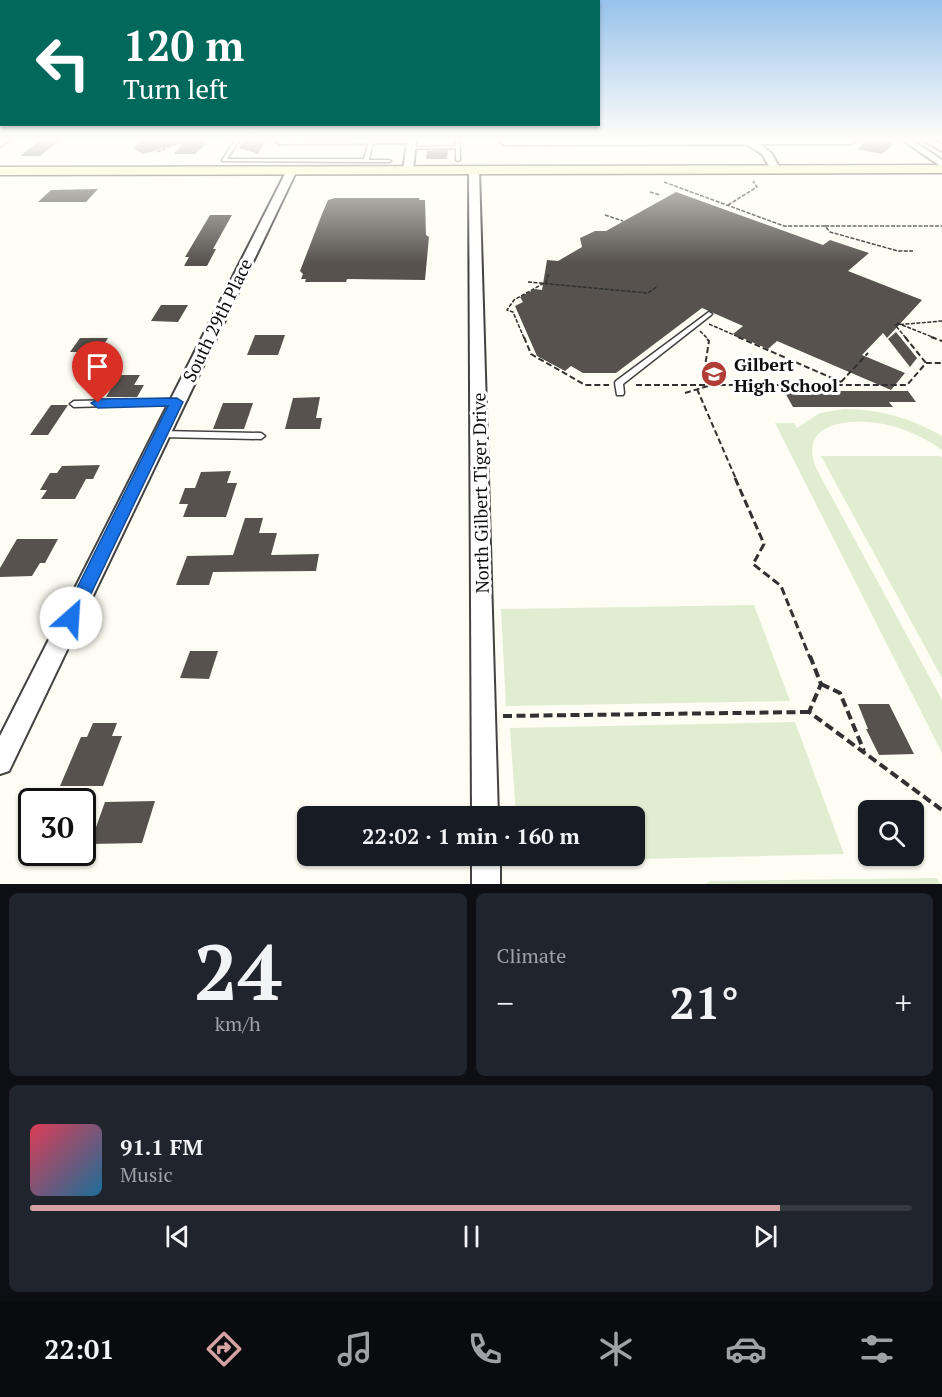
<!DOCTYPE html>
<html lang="en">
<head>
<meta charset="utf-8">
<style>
  :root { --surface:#171b24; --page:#20242c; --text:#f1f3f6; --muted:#9ea1a6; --line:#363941; --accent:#d4a2a0 }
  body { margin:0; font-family:"PT Serif",serif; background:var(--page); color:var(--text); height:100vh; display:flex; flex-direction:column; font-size:22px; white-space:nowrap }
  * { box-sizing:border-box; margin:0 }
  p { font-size:20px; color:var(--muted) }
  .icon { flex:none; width:33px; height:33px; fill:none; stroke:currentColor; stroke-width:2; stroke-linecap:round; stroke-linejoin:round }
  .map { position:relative; height:884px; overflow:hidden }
  .drawer { display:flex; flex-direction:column; gap:9px; padding:9px; background:#0d0f14; flex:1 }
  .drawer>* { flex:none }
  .banner { position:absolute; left:0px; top:0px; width:600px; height:126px; box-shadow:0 2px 4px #0004; background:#00695c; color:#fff; overflow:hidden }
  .tools { position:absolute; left:858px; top:800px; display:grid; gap:12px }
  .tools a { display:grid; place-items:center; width:66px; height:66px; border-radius:9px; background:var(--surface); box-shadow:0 2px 4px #0004; font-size:30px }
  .speed { position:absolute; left:18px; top:788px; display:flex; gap:12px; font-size:30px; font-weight:700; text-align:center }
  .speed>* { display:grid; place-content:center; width:78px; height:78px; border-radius:50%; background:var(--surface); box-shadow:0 2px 4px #0004; line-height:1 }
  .speed .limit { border:3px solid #111; border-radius:9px; background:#fff; color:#111 }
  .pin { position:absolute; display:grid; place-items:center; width:51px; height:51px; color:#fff; margin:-62px -26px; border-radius:50% 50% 50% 0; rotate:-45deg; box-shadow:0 0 6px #0007 }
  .pin .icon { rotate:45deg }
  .me { position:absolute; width:66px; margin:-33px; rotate:26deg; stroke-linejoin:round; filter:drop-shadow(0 0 4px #0008) }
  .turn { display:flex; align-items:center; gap:21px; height:126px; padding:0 24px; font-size:27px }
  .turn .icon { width:78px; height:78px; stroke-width:2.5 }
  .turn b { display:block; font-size:42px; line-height:51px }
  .big { font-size:45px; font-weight:800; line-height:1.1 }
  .drawer .widget { flex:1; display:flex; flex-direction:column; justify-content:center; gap:9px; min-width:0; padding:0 21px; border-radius:9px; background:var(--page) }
  .drawer .dial { align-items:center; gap:0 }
  .dial b { font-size:78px; line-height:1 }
  .song { display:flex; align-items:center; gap:18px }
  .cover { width:72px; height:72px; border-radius:9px; background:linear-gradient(135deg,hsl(350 70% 55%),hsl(200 70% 35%)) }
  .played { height:6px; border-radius:3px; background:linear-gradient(90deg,var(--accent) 85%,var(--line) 85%) }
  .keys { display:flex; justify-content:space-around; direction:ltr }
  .heat { display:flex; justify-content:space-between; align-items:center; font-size:33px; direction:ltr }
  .drawer .tiles { flex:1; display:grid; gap:9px; grid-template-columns:1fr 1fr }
  .widget:last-child { grid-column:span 2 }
  .trip { position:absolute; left:297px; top:806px; width:348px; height:60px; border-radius:9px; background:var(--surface); box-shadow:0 2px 4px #0004; font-weight:800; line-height:60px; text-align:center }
  .tabs { display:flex; height:96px; justify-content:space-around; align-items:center; background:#090b0e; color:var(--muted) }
  .tabs .icon { width:42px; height:42px }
  .tabs .current { color:var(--accent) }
  .tabs b { font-size:27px; color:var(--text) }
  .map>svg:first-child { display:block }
</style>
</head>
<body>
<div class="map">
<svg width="942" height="884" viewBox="0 0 942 884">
  <rect width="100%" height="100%" fill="#fefdf3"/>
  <!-- pitch -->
  <g fill="#e0edd0">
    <path d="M844,409C879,409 911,418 942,436V450C927,439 910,431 892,426C859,417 794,418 817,470L942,700V753L775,423H794L797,428L820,413Z"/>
    <path d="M821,456H940L942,458V678Z"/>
    <path d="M754,605L790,701L506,706L501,609Z"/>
    <path d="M795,722L844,854L519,862L518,855H634V816H516L510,728Z"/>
    <path d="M937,878L940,884H705L711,881Z"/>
  </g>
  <!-- building -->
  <g fill="#57524d">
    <path d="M42,139H62L40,156H20Z"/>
    <path d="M143,139H183L184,142L143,154L133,148Z"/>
    <path d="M187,139H210L195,154H174Z"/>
    <path d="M245,139H267L258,154L239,148Z"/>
    <path d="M874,139L886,141L894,144L882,154L858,149L867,140Z"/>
    <path d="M448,150L447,159H426L427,151Z"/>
    <path d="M98,189L86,202H38L51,190Z"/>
    <path d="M676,192L823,245L830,240L869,253L848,271L922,300L887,338L883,333L862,355L905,373L891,390L777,341L768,349L733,334L743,326L702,308L616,373H583L571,366L565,371L537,356L515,306L523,302L520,297L535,289L542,290L547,260L558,261L582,247L580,238L595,231H606Z"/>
    <path d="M335,198H420L419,200H425L426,235L429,237L425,280L347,279L346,282H305L306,279H301L303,274L300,271L322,214L328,200Z"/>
    <path d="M210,215H232L213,249H216L207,266H184L189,257H185Z"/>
    <path d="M161,305H188L178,322L151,321Z"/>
    <path d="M896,332L917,358L910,367L888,339Z"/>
    <path d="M255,335H285L278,355H247Z"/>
    <path d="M80,338H108L99,352H70Z"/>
    <path d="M119,375H140L134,385H144L137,397H106Z"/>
    <path d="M784,391H908L916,402H889L893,407H793Z"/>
    <path d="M320,397L316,418H322L320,429H285L293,398Z"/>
    <path d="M223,403H253L244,429H213Z"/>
    <path d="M51,405H68L48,435H30Z"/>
    <path d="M100,465L93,479H86L75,499H41L47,490H40L50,473H57L62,466Z"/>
    <path d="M231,471L227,483H237L226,517H183L188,504H179L185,488H195L201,472Z"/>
    <path d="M245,518H263L259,533H277L271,555L319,554L316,571L213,572L209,585H176L187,556L233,555Z"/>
    <path d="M17,539H58L45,563H40L32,576L0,577V568Z"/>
    <path d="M190,651H218L209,679L180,678Z"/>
    <path d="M858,704H889L914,754L879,755L866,729H868Z"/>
    <path d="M93,723H117L112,736H122L103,786H60L81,737H87Z"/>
    <path d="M155,801L142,843L90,844L105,802Z"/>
  </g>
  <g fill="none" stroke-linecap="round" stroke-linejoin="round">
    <!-- service casing -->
    <g stroke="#424242" stroke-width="3">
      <g id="service">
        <path d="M236,139H240L227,159H364L369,141L371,140L373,141L369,160H389L391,161L389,162H366L222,161V160Z"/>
        <path d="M456,139H460V160L458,161L456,160V148L411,149L409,148L411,147L456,146Z"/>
        <path d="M709,312L712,314L711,315L623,384L624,393L623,395H617L615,383L616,381Z"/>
        <path d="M177,399L180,400L181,402L180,404L74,407L70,404L74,401Z"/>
        <path d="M161,431L261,433L265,436L261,439L161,437L157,434Z"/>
      </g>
    </g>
    <!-- minor casing -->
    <g stroke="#424242" stroke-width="4">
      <g id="minor">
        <path d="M279,139H416V140L413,170L408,173L403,170L407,143L280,144L276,141Z"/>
        <path d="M499,139H852L855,141L851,144H760L772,154L780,169L775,172L772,171L762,154L746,144L504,145Z"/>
        <path d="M901,139H910L942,160V167Z"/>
        <path d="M921,139H931L942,145V151Z"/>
        <path d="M292,167L297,170L9,771L0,774V736L287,170Z"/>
        <path d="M474,167L479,170L498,816H472L469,170Z"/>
        <rect x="472" y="855" width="28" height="29"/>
      </g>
    </g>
    <!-- secondary casing -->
    <g stroke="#313131" stroke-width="3">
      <g id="secondary">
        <path d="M0,139H12L0,147Z"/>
        <path d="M942,165V173L0,175V167Z"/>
      </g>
    </g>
    <!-- path-far3 -->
    <g stroke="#313131" stroke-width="1.5" stroke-dasharray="4 1.5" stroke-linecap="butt">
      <path d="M157,139H160"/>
      <path d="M167,139L177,144L191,141L186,139"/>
      <path d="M188,143H205L201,148"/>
      <path d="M157,152L177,144"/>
      <path d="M664,182L784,226H825L830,232L898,251H913"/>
      <path d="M650,192L660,195"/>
      <path d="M728,205L757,187L753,181"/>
      <path d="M605,215L623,221"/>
      <path d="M825,226H942"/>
      <path d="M528,282L648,293L658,286"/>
      <path d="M897,323L935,338"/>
      <path d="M709,324L741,338"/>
      <path d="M700,331L707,338"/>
      <path d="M524,338L513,312L507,310L514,300L546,282L549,273"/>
      <path d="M906,338L895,325L942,321"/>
    </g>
    <!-- path-far2 -->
    <g stroke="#313131" stroke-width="2" stroke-dasharray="6 3" stroke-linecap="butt">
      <path d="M524,337L531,354L585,385H609"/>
      <path d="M738,337L841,382"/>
      <path d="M905,337L926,363"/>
      <path d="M931,337L942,341"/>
      <path d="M841,382L868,353"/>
      <path d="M636,385H711L705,366L709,341L705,337"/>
      <path d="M697,389L736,479"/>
      <path d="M685,393L711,385H907L926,363H942"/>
    </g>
    <!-- path-far1 -->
    <path stroke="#313131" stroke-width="3" stroke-dasharray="8 4" stroke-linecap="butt" d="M735,478L764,544L753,564L781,586L810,658"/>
    <!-- path -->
    <g stroke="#313131" stroke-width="4" stroke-dasharray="9 4.5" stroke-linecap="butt">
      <path d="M810,656L821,684L809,712L942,810"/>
      <path d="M821,684L840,693L864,751"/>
      <path d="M503,716L809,712"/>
    </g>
    <!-- service -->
    <use href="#service" fill="#fff" fill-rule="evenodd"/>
    <!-- minor -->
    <use href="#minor" fill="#fff" fill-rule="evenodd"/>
    <!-- secondary -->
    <use href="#secondary" fill="#f6f6b6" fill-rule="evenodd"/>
  </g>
  <!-- sky -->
  <linearGradient id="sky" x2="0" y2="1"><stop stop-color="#97c2eb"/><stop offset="0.53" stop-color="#fffefa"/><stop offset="1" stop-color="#fffefa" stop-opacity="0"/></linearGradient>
  <rect width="942" height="263" fill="url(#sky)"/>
  <!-- route -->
  <path fill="#1a73e8" stroke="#114b97" stroke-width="1.5" d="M177,398L183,402L77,623L71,625L65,623L62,618L168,406L98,408L91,403L98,399Z"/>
  <!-- icons -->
  <defs>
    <g id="school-disc" transform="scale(1.35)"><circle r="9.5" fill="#b03e37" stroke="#fff"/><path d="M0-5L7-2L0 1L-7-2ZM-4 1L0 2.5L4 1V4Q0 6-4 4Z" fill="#fff"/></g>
  </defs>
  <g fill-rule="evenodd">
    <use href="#school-disc" x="714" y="374"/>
  </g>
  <g text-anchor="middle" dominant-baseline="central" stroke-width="6" stroke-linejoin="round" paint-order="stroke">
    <!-- street labels -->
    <g font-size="18" fill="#0f0f0f" stroke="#fff">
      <text transform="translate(217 320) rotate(-64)">South 29th Place</text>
      <text transform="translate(480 493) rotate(-91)">North Gilbert Tiger Drive</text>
    </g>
    <!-- poi labels -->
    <g font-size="18" font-weight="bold" fill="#0f0f0f" stroke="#fff" text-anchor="start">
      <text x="734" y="364">Gilbert<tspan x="734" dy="21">High School</tspan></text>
    </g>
  </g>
</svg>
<div class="tools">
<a><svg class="icon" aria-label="search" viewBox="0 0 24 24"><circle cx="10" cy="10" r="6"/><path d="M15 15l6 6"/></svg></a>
</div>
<div class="speed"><div class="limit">30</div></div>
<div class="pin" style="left:98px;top:403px;background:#d93025"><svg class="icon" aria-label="arrive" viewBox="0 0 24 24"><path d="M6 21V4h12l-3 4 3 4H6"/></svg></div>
<svg class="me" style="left:71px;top:618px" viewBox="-20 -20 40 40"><circle r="19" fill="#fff"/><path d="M0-13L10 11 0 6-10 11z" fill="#1a73e8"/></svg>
<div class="trip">22:02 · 1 min · 160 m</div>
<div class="banner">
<div class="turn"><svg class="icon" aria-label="left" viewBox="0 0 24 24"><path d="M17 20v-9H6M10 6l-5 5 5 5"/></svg><div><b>120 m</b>Turn left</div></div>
</div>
</div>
<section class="drawer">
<div class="tiles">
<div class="widget dial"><b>24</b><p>km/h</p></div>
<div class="widget"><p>Climate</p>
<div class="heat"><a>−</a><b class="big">21°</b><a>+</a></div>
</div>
<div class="widget">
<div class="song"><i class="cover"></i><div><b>91.1 FM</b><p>Music</p></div></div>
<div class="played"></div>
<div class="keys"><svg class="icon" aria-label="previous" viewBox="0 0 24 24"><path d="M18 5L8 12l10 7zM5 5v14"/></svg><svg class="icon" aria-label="pause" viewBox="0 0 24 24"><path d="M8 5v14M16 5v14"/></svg><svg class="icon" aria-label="next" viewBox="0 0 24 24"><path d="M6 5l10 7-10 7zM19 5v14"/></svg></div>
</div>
</div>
</section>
<nav class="tabs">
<b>22:01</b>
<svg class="icon current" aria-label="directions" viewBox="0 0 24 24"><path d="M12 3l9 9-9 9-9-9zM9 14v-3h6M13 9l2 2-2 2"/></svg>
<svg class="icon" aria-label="music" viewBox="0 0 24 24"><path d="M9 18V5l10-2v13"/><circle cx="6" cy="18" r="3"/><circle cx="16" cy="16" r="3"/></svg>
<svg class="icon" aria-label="phone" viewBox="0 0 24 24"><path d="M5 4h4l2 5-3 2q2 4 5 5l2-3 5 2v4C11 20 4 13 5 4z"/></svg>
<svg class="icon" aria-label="climate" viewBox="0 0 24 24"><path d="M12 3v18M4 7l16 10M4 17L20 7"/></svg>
<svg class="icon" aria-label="car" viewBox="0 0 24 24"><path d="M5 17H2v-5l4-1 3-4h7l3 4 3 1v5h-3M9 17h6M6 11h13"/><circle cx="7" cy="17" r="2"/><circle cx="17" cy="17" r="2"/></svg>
<svg class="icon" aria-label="filters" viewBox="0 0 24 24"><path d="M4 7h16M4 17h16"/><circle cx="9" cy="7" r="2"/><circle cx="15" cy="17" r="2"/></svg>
</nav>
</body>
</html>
